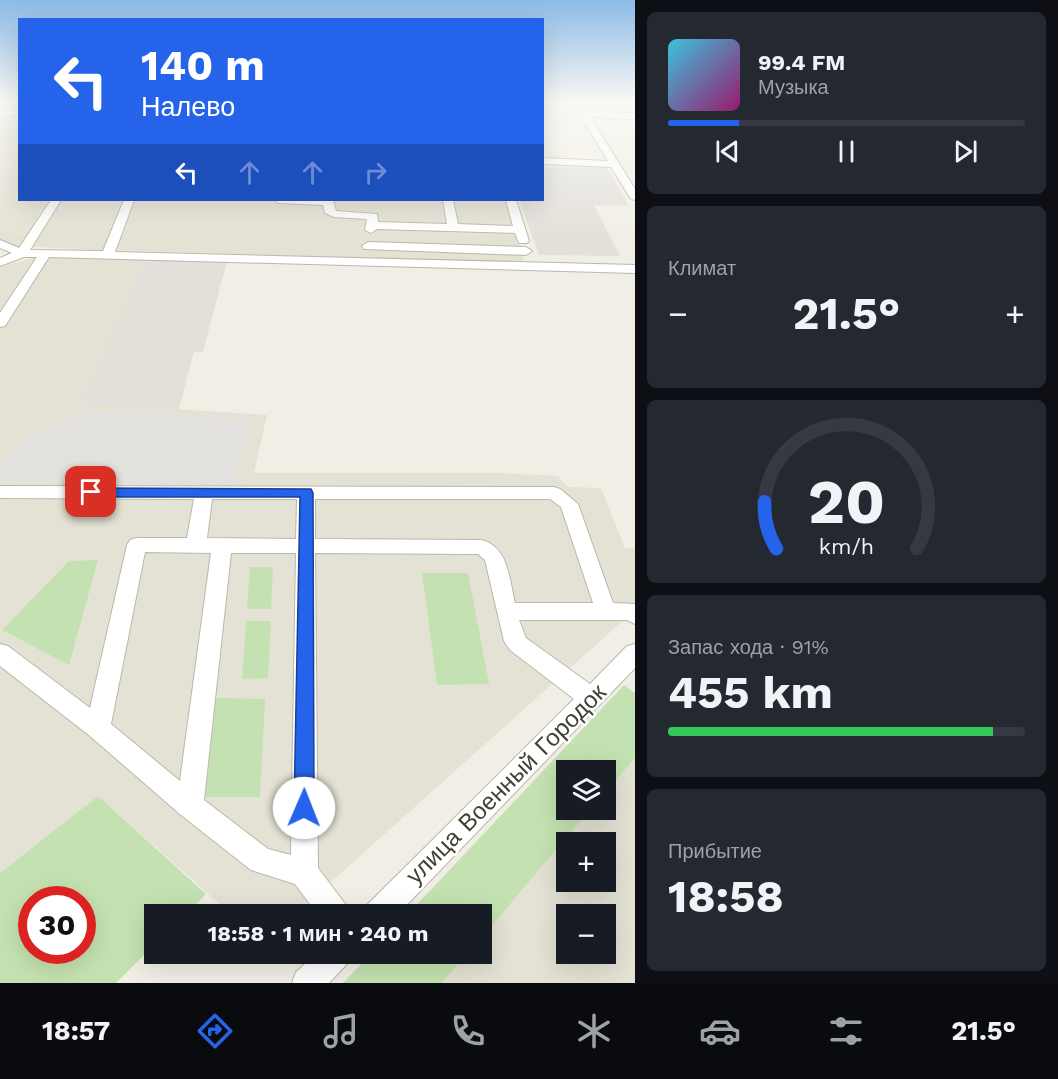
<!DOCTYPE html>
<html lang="ru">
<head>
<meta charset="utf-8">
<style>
  :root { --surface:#171b24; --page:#242831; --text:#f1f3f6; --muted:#9ea1a6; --line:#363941; --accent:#2563eb }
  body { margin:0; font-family:"Work Sans",sans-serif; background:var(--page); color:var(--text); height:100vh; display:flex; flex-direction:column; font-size:22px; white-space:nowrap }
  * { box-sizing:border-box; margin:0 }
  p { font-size:20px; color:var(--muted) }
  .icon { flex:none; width:33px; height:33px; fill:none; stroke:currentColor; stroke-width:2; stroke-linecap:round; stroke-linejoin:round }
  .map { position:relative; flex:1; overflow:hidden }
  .sheet { display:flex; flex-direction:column; gap:12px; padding:12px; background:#0d0f14; width:423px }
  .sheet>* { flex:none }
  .hud { position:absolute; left:18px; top:18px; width:526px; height:183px; border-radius:0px; box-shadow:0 6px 24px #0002; background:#2563eb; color:#fff; overflow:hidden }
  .buttons { position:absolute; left:556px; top:760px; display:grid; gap:12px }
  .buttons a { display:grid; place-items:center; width:60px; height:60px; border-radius:0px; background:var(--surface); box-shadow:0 6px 24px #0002; font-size:30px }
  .speed { position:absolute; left:18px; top:886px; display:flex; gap:12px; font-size:30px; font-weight:700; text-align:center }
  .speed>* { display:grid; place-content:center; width:78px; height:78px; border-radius:50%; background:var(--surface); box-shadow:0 6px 24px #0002; line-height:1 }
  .speed .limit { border:9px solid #d22; background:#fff; color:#111 }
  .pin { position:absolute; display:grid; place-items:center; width:51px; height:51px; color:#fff; margin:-26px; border-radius:12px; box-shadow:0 3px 9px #0006 }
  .me { position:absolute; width:66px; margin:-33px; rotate:1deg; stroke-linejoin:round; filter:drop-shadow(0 0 4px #0008) }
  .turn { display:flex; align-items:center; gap:21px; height:126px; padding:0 24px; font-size:27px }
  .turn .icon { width:78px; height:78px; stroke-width:2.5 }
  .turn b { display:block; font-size:42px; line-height:51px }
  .lanes { display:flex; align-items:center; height:57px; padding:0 24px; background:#0003; justify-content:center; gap:30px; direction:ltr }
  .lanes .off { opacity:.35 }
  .big { font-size:45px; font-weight:700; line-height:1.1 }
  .sheet .widget { flex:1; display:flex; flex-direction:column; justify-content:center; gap:9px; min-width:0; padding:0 21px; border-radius:9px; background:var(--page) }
  .sheet .dial { align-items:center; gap:0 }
  .dial svg { height:156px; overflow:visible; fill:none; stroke:var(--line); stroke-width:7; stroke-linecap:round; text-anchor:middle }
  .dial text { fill:var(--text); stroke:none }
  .song { display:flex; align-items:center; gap:18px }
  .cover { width:72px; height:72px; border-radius:9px; background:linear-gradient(135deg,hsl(190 70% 55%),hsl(320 70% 35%)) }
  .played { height:6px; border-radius:3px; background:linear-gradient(90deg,var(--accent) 20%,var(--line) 20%) }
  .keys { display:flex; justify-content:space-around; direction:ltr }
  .heat { display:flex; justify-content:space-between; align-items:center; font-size:33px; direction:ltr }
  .charge { height:9px; border-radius:4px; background:linear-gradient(90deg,#34c759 91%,var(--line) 0) }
  .trip { position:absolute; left:144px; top:904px; width:348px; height:60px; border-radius:0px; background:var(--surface); box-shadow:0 6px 24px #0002; font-weight:700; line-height:60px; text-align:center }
  .tabs { display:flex; height:96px; justify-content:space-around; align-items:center; background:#090b0e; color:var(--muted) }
  .tabs .icon { width:42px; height:42px }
  .tabs .selected { color:var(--accent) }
  .tabs b { font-size:27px; color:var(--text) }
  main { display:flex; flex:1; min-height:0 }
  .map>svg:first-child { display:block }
</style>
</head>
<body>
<main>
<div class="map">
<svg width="635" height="983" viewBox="0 0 635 983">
  <rect width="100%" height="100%" fill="#f1efe5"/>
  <!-- residential -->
  <g fill="#e4e2d4" fill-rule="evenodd">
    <path d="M581,102H635V116L588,114Z"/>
    <path d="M19,103L20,200H507L524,260L519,262L95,250L18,246L8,244L0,241V105Z"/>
    <path d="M36,257L145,259L84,399L85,403L267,415L254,473H499L558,476L568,487L601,488L625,548H635V610L294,915H232L98,796L0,873V267Z"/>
    <path d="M635,758V983H442L467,954H482V937L590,810H606V792ZM567,843H606V882H567ZM567,915H606V954H567Z"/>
  </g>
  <!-- industrial -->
  <g fill="#e3e0da">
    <path d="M543,167L607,168L629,206L594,205L620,256L539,255L519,200H543Z"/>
    <path d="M145,259L227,261L203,352H194L179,409L85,404L83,399Z"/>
  </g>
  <!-- green -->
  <g fill="#c4e2b1" fill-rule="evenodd">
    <path d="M98,560L69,665L2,630L69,561Z"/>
    <path d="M250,567H273L271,609H247Z"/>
    <path d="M422,573H468L489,684L437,685Z"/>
    <path d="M246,621H271L268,678L242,679Z"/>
    <path d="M624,685L635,693V758L606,792V771H567V810H590L482,937V915H407Z"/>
    <path d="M215,698L265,699L260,797H204Z"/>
    <path d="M98,796L206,894L186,915H154V945L116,983H0V873ZM32,900H82V951H32Z"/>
    <path d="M371,954H467L442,983H343Z"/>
  </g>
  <!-- parking -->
  <path fill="#e2e1dd" d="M91,411L250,420L233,486L0,484V462L33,433Z"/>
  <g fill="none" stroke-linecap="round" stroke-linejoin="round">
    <!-- minor casing -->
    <g stroke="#bbb8a9" stroke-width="2">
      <g id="minor">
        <path d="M572,102H580L586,112L635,113V119L590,117L635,189V200L631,199L611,167L543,164V158L608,161Z"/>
        <path d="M20,109V114L0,116V110Z"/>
        <path d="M51,200H61L30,250L103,251L124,200H134L115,252L635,265V273L49,257L5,326L0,327V313L37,257H24L0,266V258L12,253L0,248V240L19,248Z"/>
        <path d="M274,200H333L336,211L377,214L378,222L447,224L443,200H453L458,224L513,226L506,200H516L529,241L527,243H519L515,233L377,229L371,233L365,230L367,219L334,217L325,213L323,205L279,203Z"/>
        <path d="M368,242L526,247L532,251L526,255L364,249L362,246Z"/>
        <path d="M0,486L554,487L560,489L578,504L613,603L635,604V624L627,620H519L526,638L590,684L627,646L635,644V668L397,915H363L367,905L574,699L510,650L504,641L485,560L478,554L315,553L318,868L346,905L350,915H318L295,884L251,870L181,815L90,736L0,666V644L8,646L90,708L127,545L130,540L137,538H187L194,499L0,498ZM212,499H297L296,539L207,538ZM315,499H550L561,507L593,603H515C509,579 509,548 482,540L315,539ZM145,552L211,553L180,781L111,724ZM231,553H296L291,855L268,849L204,800Z"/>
        <path d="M316,954H352L347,964L329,983H292L296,972Z"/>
      </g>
    </g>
    <!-- minor -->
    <use href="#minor" fill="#fff" fill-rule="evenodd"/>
  </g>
  <!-- sky -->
  <linearGradient id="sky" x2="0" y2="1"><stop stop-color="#8dbae8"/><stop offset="0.42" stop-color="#f9f8f3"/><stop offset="1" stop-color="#f9f8f3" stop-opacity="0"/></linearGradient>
  <rect width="635" height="240" fill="url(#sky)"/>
  <!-- route -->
  <path fill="#2563eb" stroke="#184099" stroke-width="1.5" d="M91,488L311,489L313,493L314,808L311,815L304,818L297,815L294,808L300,497H91L84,492Z"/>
  <g text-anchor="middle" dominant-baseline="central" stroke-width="5" stroke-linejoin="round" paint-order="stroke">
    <!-- near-street labels -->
    <g font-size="24" fill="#434035" stroke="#fff">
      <text transform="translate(506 784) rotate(-45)">улица Военный Городок</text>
    </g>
  </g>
</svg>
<div class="buttons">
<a><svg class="icon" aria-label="layers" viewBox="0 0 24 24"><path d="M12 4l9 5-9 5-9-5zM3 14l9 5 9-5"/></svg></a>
<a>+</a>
<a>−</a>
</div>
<div class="speed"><div class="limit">30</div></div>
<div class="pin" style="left:91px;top:492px;background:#d93025"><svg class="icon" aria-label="arrive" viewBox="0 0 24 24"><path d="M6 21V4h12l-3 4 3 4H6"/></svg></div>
<svg class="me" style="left:304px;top:808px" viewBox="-20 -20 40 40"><circle r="19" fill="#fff"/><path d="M0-13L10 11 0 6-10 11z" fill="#2563eb"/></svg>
<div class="trip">18:58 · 1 мин · 240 m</div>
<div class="hud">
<div class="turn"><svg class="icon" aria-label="left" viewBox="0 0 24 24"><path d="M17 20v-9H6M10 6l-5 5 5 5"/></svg><div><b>140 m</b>Налево</div></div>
<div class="lanes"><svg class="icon" aria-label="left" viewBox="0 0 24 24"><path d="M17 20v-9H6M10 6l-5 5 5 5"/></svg><svg class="icon off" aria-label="ahead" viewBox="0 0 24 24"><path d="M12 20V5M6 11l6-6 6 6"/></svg><svg class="icon off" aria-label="ahead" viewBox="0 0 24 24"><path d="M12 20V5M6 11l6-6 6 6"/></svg><svg class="icon off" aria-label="right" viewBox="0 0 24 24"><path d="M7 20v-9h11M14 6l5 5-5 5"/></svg></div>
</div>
</div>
<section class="sheet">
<div class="widget">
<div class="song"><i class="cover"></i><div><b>99.4 FM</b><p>Музыка</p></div></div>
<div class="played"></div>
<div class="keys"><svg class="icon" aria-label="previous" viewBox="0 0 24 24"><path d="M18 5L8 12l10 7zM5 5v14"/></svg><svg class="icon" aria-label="pause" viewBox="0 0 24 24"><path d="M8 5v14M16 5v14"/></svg><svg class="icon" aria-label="next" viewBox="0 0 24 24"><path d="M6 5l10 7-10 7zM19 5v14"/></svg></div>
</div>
<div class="widget"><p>Климат</p>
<div class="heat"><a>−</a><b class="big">21.5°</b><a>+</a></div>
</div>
<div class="widget dial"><svg viewBox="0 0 100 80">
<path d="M14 69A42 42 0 1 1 86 69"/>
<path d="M14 69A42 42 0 0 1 8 45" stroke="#2563eb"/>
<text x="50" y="56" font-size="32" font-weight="700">20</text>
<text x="50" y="72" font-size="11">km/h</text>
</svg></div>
<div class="widget"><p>Запас хода · 91%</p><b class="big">455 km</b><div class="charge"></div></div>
<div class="widget"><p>Прибытие</p><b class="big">18:58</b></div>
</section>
</main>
<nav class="tabs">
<b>18:57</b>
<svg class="icon selected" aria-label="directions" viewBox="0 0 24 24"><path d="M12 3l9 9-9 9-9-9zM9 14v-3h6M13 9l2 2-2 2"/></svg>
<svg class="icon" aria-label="music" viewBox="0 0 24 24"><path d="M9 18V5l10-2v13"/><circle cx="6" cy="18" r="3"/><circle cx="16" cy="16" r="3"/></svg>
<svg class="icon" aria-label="phone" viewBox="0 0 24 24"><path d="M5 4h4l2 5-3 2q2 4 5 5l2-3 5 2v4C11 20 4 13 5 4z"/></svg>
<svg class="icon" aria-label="climate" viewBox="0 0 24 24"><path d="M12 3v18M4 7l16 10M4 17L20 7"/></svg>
<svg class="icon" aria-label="car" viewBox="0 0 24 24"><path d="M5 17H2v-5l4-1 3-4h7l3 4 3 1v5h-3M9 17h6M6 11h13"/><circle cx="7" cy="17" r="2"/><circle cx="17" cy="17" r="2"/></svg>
<svg class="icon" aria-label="filters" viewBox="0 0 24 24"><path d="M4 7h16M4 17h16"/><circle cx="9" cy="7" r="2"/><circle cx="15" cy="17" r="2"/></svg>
<b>21.5°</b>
</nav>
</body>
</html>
